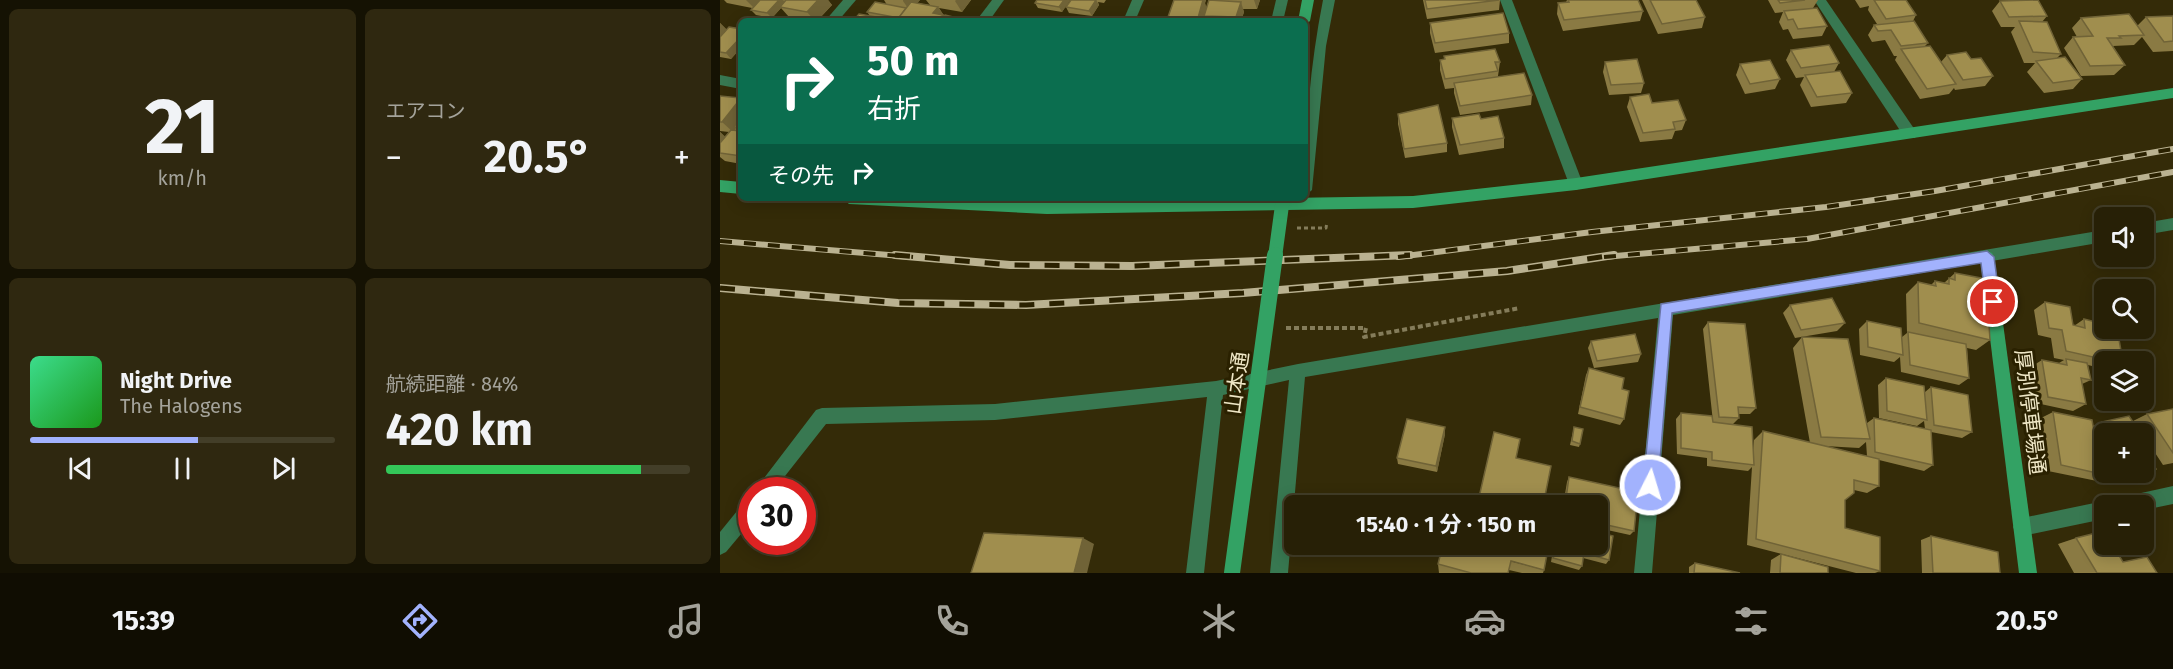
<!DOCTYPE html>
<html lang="ja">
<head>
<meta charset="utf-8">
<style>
  :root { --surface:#272006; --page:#2f2810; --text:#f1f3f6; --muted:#a4a39b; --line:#433e28; --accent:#a2b2fd }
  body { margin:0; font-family:"Fira Sans","Noto Sans JP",sans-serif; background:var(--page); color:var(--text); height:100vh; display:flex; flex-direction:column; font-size:22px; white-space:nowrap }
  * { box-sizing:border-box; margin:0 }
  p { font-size:20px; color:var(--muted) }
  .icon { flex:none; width:33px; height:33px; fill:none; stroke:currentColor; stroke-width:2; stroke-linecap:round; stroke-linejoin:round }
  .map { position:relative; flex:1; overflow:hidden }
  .sheet { display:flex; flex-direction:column; gap:9px; padding:9px; background:#151203; width:720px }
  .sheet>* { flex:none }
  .banner { position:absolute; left:18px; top:18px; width:570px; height:183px; border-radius:9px; box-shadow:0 3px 15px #0003,0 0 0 2px var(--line); background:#0b6e4f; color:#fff; overflow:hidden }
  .fabs { position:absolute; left:1374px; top:207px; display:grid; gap:12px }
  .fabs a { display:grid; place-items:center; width:60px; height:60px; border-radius:9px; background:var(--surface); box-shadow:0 3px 15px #0003,0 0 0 2px var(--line); font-size:30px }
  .speed { position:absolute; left:18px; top:477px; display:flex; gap:12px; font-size:30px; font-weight:700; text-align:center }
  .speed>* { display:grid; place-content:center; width:78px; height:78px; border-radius:50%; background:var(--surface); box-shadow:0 3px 15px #0003,0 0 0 2px var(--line); line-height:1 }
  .speed .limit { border:9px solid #d22; background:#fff; color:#111 }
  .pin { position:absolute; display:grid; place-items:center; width:51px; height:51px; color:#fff; margin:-26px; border:3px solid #fff; border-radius:50%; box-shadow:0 2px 6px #0007 }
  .me { position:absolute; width:66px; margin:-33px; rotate:5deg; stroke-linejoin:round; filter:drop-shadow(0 0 4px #0008) }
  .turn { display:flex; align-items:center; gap:21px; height:126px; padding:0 30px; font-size:27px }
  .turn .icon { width:78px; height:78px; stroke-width:2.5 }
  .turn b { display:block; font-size:42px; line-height:51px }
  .then { display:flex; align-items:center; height:57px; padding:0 30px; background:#0003; gap:12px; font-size:22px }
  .big { font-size:45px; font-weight:700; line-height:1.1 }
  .sheet .card { flex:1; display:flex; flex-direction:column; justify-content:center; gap:9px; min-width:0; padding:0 21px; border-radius:9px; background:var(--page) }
  .sheet .dial { align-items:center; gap:0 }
  .dial b { font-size:78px; line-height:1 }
  .song { display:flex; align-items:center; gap:18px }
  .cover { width:72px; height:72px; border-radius:9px; background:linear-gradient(135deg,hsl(150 70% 55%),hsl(120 70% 35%)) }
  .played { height:6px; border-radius:3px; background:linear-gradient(90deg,var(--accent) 55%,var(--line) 55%) }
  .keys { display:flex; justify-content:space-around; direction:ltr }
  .heat { display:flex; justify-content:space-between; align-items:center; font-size:33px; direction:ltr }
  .charge { height:9px; border-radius:4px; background:linear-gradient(90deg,#34c759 84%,var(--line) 0) }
  .sheet .tiles { flex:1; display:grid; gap:9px; grid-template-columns:repeat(2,1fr) }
  .trip { position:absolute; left:564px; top:495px; width:324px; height:60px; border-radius:9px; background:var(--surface); box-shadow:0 3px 15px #0003,0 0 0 2px var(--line); font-weight:700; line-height:60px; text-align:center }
  .tabs { display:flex; height:96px; justify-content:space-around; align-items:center; background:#100d02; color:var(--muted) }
  .tabs .icon { width:42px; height:42px }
  .tabs .on { color:var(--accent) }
  .tabs b { font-size:27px; color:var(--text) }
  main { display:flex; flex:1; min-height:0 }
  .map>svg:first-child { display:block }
</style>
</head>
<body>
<main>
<section class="sheet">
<div class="tiles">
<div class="card dial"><b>21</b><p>km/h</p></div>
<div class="card"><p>エアコン</p>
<div class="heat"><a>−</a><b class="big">20.5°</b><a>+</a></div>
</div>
<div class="card">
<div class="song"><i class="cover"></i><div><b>Night Drive</b><p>The Halogens</p></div></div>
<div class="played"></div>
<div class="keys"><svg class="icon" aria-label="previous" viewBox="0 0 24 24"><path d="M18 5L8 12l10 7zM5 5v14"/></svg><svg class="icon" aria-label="pause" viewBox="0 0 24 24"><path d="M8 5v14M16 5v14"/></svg><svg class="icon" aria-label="next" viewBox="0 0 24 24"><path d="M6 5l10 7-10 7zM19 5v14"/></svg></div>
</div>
<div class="card"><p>航続距離 · 84%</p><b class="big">420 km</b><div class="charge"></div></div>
</div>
</section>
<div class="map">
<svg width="1453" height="573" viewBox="0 0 1453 573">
  <rect width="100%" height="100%" fill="#342b08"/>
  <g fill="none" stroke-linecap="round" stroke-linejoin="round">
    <!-- path-far1 -->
    <path stroke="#847c5a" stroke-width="3" stroke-dasharray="4 3" stroke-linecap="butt" d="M577,228H606L607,222"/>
    <!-- path -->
    <path stroke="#847c5a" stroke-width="4" stroke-dasharray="5 3" stroke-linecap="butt" d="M566,328H646L644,337L800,308"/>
    <!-- street -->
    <g fill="#387851" fill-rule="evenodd">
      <path d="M123,0H136L118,21H105Z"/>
      <path d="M272,0H284L269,21H256Z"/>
      <path d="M412,0H424L415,21H403Z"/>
      <path d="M556,0H568L563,21H551Z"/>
      <path d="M603,0H615L606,46L592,190L585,196C585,128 590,66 603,0Z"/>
      <path d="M780,0H792L863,184L861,188L856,190L849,184Z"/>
      <path d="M1094,0H1106L1195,130L1197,134L1195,138H1185Z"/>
      <path d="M0,75L21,79V89L0,85Z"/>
      <path d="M1453,218V230L1424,235V223Z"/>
      <path d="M1384,230V242L953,315L932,573H914L938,318L585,377L568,573H550L569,380L503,395L484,573H466L487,397L275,420L106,424L54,490H35L96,410L102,408L275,404L496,381L578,364Z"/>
      <path d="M1453,486V504L1424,510V506H1395L1397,500L1403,497Z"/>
      <path d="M32,498V521L6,552L0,555V532L26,500Z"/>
      <path d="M1384,501L1391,506H1384V519L1302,536L1296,533L1293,527L1296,521L1302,518Z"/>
    </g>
    <!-- secondary -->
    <g fill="#33a264" fill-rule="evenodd">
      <path d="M582,0H594L590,21L585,25V21H578Z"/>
      <path d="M1453,88V98L856,190L693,208L327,214L129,204L122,198H243L327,202L693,196L856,178Z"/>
      <path d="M0,180L21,182V194L0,192Z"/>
      <path d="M1267,251L1272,253L1274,257L1317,573H1299L1260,257L1262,253Z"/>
    </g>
    <!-- rail-far1 casing -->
    <g stroke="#bab291" stroke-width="6">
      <g id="rail-far1">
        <path d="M0,241L193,257"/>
        <path d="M678,257L872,232L1106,207L1215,191L1453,149"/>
        <path d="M884,257L1087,239L1453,172"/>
      </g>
    </g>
    <!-- rail casing -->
    <g stroke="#bab291" stroke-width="8">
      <g id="rail">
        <path d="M175,255L290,265L412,266L690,255"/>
        <path d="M0,288L178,303L306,305L523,293L787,271L894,255"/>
      </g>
    </g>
    <!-- rail-far1 -->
    <use href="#rail-far1" stroke="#2a2100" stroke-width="4" stroke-dasharray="12" stroke-linecap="butt"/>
    <!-- rail -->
    <use href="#rail" stroke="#2a2100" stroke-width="5" stroke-dasharray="15" stroke-linecap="butt"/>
    <!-- secondary-bridge-far1 -->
    <path stroke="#33a264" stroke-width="14" d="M555,257L563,198"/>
    <!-- secondary-bridge -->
    <path stroke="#33a264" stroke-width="16" d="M512,573L555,255"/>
  </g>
  <!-- wall -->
  <g fill="#8a7a43" fill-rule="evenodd">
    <path d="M4,0H108L112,5L97,21H90L69,17L61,8L52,18L36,15L31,10L32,8L7,3Z"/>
    <path d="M164,0H200L197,3L210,5L206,0H251L242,12L219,8L224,16L239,21H133L150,16L147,12L167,5Z"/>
    <path d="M350,0L342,12L318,8L315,3Z"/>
    <path d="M351,0H386L384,3L378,2L379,5L372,16L349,13L346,7Z"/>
    <path d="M454,0H486L485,3L486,8L489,0H540L537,9H523L524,12L521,21H486L485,18L484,21H450L448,17Z"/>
    <path d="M703,0H780L779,10L707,19Z"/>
    <path d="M847,0H918L923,11L920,21L843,31L837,14L838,3L846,2Z"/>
    <path d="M922,0H976L985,17L982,28L938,34Z"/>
    <path d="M1048,0H1098L1093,8L1107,26L1102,36L1073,39L1068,29L1063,30L1059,22L1063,12L1055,13Z"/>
    <path d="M1135,0H1186L1196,15L1193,21L1208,43L1205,46L1221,62L1227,55L1251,59L1273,76L1265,86L1235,90L1234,88L1229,94L1200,99L1175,60L1177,56H1174L1165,40L1152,42L1148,35L1154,25L1157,24L1148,10L1149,6L1140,8Z"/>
    <path d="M1280,1L1327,16L1322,22L1341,54L1337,58L1362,79L1353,89L1324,93L1307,72L1315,63H1304L1291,32L1295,27H1281L1272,11Z"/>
    <path d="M1453,16V51L1433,52L1422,37L1414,45L1393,46L1405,65L1394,75L1361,76L1344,48L1353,37H1357L1352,28L1361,18L1417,26L1426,17Z"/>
    <path d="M0,23L7,30L21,29V53L18,51L11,59L0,57Z"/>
    <path d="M710,23L789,33V43L715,53L710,33Z"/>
    <path d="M1071,50L1119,63L1114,72L1132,93L1126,103L1091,107L1080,85L1084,77L1076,78L1066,60Z"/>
    <path d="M724,56L780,62L778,76L812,95L811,105L740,115L734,93V88L725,89L720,70V60L724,59Z"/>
    <path d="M885,62L924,83L921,93L889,95L883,72Z"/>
    <path d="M1020,64L1060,79L1055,89L1025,94L1016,75Z"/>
    <path d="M0,96L21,98V164L5,161L0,157V132L5,137L9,132L0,131Z"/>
    <path d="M910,97L966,120L962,130L955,131L952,139L920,142L907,107Z"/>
    <path d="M678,114L727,143V152L685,158L678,124Z"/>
    <path d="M732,118L761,119L784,138V148L739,155L732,127Z"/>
    <path d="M1235,273L1270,340L1256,350L1247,348L1249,378L1239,385L1181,372L1180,357L1174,362L1140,355L1139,329L1147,321L1182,337L1187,333L1186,294L1198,282L1211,285L1215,281L1224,283Z"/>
    <path d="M1325,302L1353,325L1354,326L1364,319L1403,362H1384V369L1368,365L1371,380L1362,384L1366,404L1353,411L1316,403L1311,367L1322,360L1339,363L1344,360L1334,358L1331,338L1318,335L1314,310Z"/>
    <path d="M1070,305L1125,323L1117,331L1075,338L1063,313Z"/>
    <path d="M988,322L1036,408L1030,414H1018L1019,418L1013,424L1033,454L1034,440L1043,431L1090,443L1073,348L1082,337L1147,423L1154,418L1205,429L1204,421L1197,426L1159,418L1158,385L1166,378L1205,392L1211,387L1252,432L1242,438L1211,432L1213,465L1204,471L1159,460V486L1147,493L1134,490L1125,500V528L1160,571L1155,573H1136L1027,545L1032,467L1028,471L987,466V458L957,454L956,419L961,413L993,422L983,329ZM1146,442L1147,456L1104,446L1139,448Z"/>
    <path d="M871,341L921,354L918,362L874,368L868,348Z"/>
    <path d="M869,368L902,389L904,419L900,425L858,414L866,375Z"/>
    <path d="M1453,409V463L1443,465L1424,436V434H1422L1413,421L1427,414Z"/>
    <path d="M1333,412L1373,426L1382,422L1421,434H1384V472L1390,476L1377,481L1328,471L1321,418Z"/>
    <path d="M854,427L860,444L859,447L850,445Z"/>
    <path d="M725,434L717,472L678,464L677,458Z"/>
    <path d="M1424,449L1436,469L1422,475L1401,479L1397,472H1424Z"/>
    <path d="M849,477L914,531L910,535L878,528V506H843L847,482Z"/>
    <path d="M1211,536L1280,573H1202L1201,540Z"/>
    <path d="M1356,538L1384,544H1404L1394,547L1403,562L1437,573H1354L1338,544Z"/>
    <path d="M723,544L824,570L823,573H802L789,570L788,573H719L718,564Z"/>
    <path d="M834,544H878L889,560L886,564L863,558L862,566L859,570L831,562Z"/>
    <path d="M1061,554L1108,573H1050L1051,560Z"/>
    <path d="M975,563L1020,573H969V567Z"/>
  </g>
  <!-- shaded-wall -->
  <g fill="#706337">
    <path d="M26,0H42L34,8Z"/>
    <path d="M59,0H63L66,3L60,7L61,8L52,18L47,13Z"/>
    <path d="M98,0H108L112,5L97,21H95L87,12Z"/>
    <path d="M183,0H200L190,11L183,1Z"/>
    <path d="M236,0H251L242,12L235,1Z"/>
    <path d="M344,0H350L342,12L339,7Z"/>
    <path d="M376,0L379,5L372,16L369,11Z"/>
    <path d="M482,0H486L485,3L487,10L484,16L485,18L484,21H479L478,18Z"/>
    <path d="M534,0H540L537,9Z"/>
    <path d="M521,2L524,12L521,21H518L516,17Z"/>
    <path d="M218,7L228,21H218L213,13Z"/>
    <path d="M0,23L10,33L0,43Z"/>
    <path d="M21,37V48L17,50L18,51L11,59L6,53Z"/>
    <path d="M21,98V122L14,127L16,128L13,132L2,122Z"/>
    <path d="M0,132L9,140L0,151Z"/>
    <path d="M725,427V434L717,472L716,466Z"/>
    <path d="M363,538L374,544L367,573H354Z"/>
  </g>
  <!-- building -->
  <g fill="#a08e4e" stroke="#706337" stroke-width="1.5">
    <path d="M40,0H59L47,13L31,10Z"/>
    <path d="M66,0H98L87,12L60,7Z"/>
    <path d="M317,0H344L339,7L315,3Z"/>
    <path d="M351,0H376L369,11L346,7Z"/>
    <path d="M454,0H483L478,18L448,17Z"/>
    <path d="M489,0L521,2L516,17L484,16Z"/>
    <path d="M705,0H779L707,9Z"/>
    <path d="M848,0H918L923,11L844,20L838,3L849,2Z"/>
    <path d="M930,0H976L985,17L942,24Z"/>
    <path d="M1058,0H1085L1060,3Z"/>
    <path d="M1154,0H1186L1196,15L1166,19Z"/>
    <path d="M1318,0L1327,16L1289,17L1280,1Z"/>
    <path d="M155,2L186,8L179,18L147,12Z"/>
    <path d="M191,2L218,7L213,13L223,15L218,21H176Z"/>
    <path d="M1097,8L1107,26L1078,29L1073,19L1068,20L1064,11Z"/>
    <path d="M783,13L789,33L715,43L710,23Z"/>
    <path d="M139,14L173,20V21H133Z"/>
    <path d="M1409,14L1424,35L1399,36L1401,38H1387L1405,65L1370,66L1353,37L1373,36L1361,18Z"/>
    <path d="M225,15L237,18L235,21H220Z"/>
    <path d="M1453,16V41L1444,42L1426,17Z"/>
    <path d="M1194,21L1208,43L1181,46L1171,30L1158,31L1154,25Z"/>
    <path d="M1299,21L1327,22L1341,54L1313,52Z"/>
    <path d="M9,27L21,29V37L6,53L0,52V37Z"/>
    <path d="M1109,45L1119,63L1081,68L1071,50Z"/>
    <path d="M1210,46L1236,84L1207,89L1181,49Z"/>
    <path d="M775,49L780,62H775L778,71L725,79L720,60L725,59L724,56Z"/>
    <path d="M1246,52L1251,59L1261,58L1273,76L1243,80L1227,55Z"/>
    <path d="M1345,57L1362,79L1333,83L1316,61Z"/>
    <path d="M917,59L924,83L891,85L885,62Z"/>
    <path d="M1050,60L1060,79L1030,84L1020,64Z"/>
    <path d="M1120,71L1132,93L1097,97L1085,75Z"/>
    <path d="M804,73L812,95L740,106L734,83Z"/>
    <path d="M929,94L932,103L958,100L966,120L953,122L955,129L923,133L910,97Z"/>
    <path d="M0,96L21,98L2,122H0Z"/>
    <path d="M718,105L727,143L684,149L678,114Z"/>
    <path d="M759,114L761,119L778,116L784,138L740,145L732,118Z"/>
    <path d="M21,117V128L14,127Z"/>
    <path d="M11,130L21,131V156L0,153V143Z"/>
    <path d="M1235,273L1266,279L1270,340L1199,323L1198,282L1216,286L1215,281L1229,284V278L1235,280Z"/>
    <path d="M1112,298L1125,323L1081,330L1070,305Z"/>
    <path d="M1325,302L1350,307L1353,325L1365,328L1364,319L1384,324V328H1397L1403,362H1395L1346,351L1342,330L1329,328Z"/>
    <path d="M1147,321L1181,328L1183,355L1148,347Z"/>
    <path d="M988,322L1025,324L1036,408L1018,407L1019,418L999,417Z"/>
    <path d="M1188,332L1246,344L1249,378L1190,365Z"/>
    <path d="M915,334L921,354L877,361L871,341Z"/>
    <path d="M1082,337L1128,339L1150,439L1101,437Z"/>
    <path d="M1346,359L1367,363L1371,380L1361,378L1366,404L1328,397L1322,360L1347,365Z"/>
    <path d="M869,368L904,378L902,389L909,391L904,419L860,407Z"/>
    <path d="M1166,378L1204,386L1207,420L1167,411Z"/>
    <path d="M1211,387L1248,395L1252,432L1214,425Z"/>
    <path d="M1453,409V453L1427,414Z"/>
    <path d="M1333,412L1372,420L1376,443L1384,445V472H1389L1390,476L1341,465Z"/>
    <path d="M961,413L992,416L993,422L1032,427L1034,465L992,460V452L961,448Z"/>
    <path d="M1409,416L1421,434H1389L1382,422Z"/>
    <path d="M1154,418L1211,430L1213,465L1155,452Z"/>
    <path d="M687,419L725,427L716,466L677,458Z"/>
    <path d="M854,427L863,429L860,444L852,441Z"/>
    <path d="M1043,431L1159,459V486L1134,480V493L1125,500V528L1160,537V571L1036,539Z"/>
    <path d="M774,432L800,439L796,458L831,466L823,506H757Z"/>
    <path d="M1424,438L1428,444L1424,445Z"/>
    <path d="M1424,449L1436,469L1424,472Z"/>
    <path d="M849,477L918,492L914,531L878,523V506H845Z"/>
    <path d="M734,500L753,506H733Z"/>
    <path d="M1384,531V544H1400L1393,546L1403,562L1427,557L1437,573H1377L1356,538Z"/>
    <path d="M878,532L893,536L889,560L864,553L862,566L833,558L836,544H878Z"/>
    <path d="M264,533L363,538L354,573H251Z"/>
    <path d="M1211,536L1278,552L1280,573H1213Z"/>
    <path d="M723,544H829L824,570L791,561L788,573H751L718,564Z"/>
    <path d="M1061,554L1108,567V573H1060Z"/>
    <path d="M975,563L1020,573H974Z"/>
  </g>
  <!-- route -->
  <path fill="#a2b2fd" stroke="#6974a4" stroke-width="1.5" d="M1267,251L1274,257L1280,302L1273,308L1266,302L1261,263L952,313L938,485L936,490L930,493L925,490L923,485L941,304Z"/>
  <g text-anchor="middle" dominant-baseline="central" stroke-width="6" stroke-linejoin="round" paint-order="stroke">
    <!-- street labels -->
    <g font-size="21" fill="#eee6c5" stroke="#2a2100">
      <text transform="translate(517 383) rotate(-82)">山本通</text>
      <text transform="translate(1310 412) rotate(83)">厚別停車場通</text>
    </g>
  </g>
</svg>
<div class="fabs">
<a><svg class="icon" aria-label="sound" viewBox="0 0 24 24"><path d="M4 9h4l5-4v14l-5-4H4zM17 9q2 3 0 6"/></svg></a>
<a><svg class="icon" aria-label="search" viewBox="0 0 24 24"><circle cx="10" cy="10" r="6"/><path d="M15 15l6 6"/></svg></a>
<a><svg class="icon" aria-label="layers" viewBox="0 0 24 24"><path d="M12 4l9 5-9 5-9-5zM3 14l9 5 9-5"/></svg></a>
<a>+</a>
<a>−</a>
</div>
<div class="speed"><div class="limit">30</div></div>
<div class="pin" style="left:1273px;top:302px;background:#d93025"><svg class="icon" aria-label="arrive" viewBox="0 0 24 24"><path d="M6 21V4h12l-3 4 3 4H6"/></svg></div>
<svg class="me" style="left:930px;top:485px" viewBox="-20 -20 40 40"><circle r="17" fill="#a2b2fd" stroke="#fff" stroke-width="3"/><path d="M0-11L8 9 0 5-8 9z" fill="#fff"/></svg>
<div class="trip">15:40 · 1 分 · 150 m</div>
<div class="banner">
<div class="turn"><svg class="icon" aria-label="right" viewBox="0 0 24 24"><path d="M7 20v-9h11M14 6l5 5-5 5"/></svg><div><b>50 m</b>右折</div></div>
<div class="then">その先<svg class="icon" aria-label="right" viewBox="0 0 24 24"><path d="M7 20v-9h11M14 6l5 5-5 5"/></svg></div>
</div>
</div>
</main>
<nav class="tabs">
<b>15:39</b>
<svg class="icon on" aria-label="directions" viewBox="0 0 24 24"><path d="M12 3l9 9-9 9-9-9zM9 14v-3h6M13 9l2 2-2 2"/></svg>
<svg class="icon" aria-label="music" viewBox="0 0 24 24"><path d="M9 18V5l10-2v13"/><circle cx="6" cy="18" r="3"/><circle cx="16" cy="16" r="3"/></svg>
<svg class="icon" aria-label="phone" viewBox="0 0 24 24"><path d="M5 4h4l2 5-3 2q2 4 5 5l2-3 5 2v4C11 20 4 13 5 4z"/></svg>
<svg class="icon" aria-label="climate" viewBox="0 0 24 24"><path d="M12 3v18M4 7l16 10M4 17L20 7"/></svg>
<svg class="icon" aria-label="car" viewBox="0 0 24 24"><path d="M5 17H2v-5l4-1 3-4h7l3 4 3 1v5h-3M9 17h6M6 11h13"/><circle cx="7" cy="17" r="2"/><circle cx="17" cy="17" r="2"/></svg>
<svg class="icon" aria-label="filters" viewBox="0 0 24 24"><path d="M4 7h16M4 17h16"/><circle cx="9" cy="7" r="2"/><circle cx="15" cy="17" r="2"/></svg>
<b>20.5°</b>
</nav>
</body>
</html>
